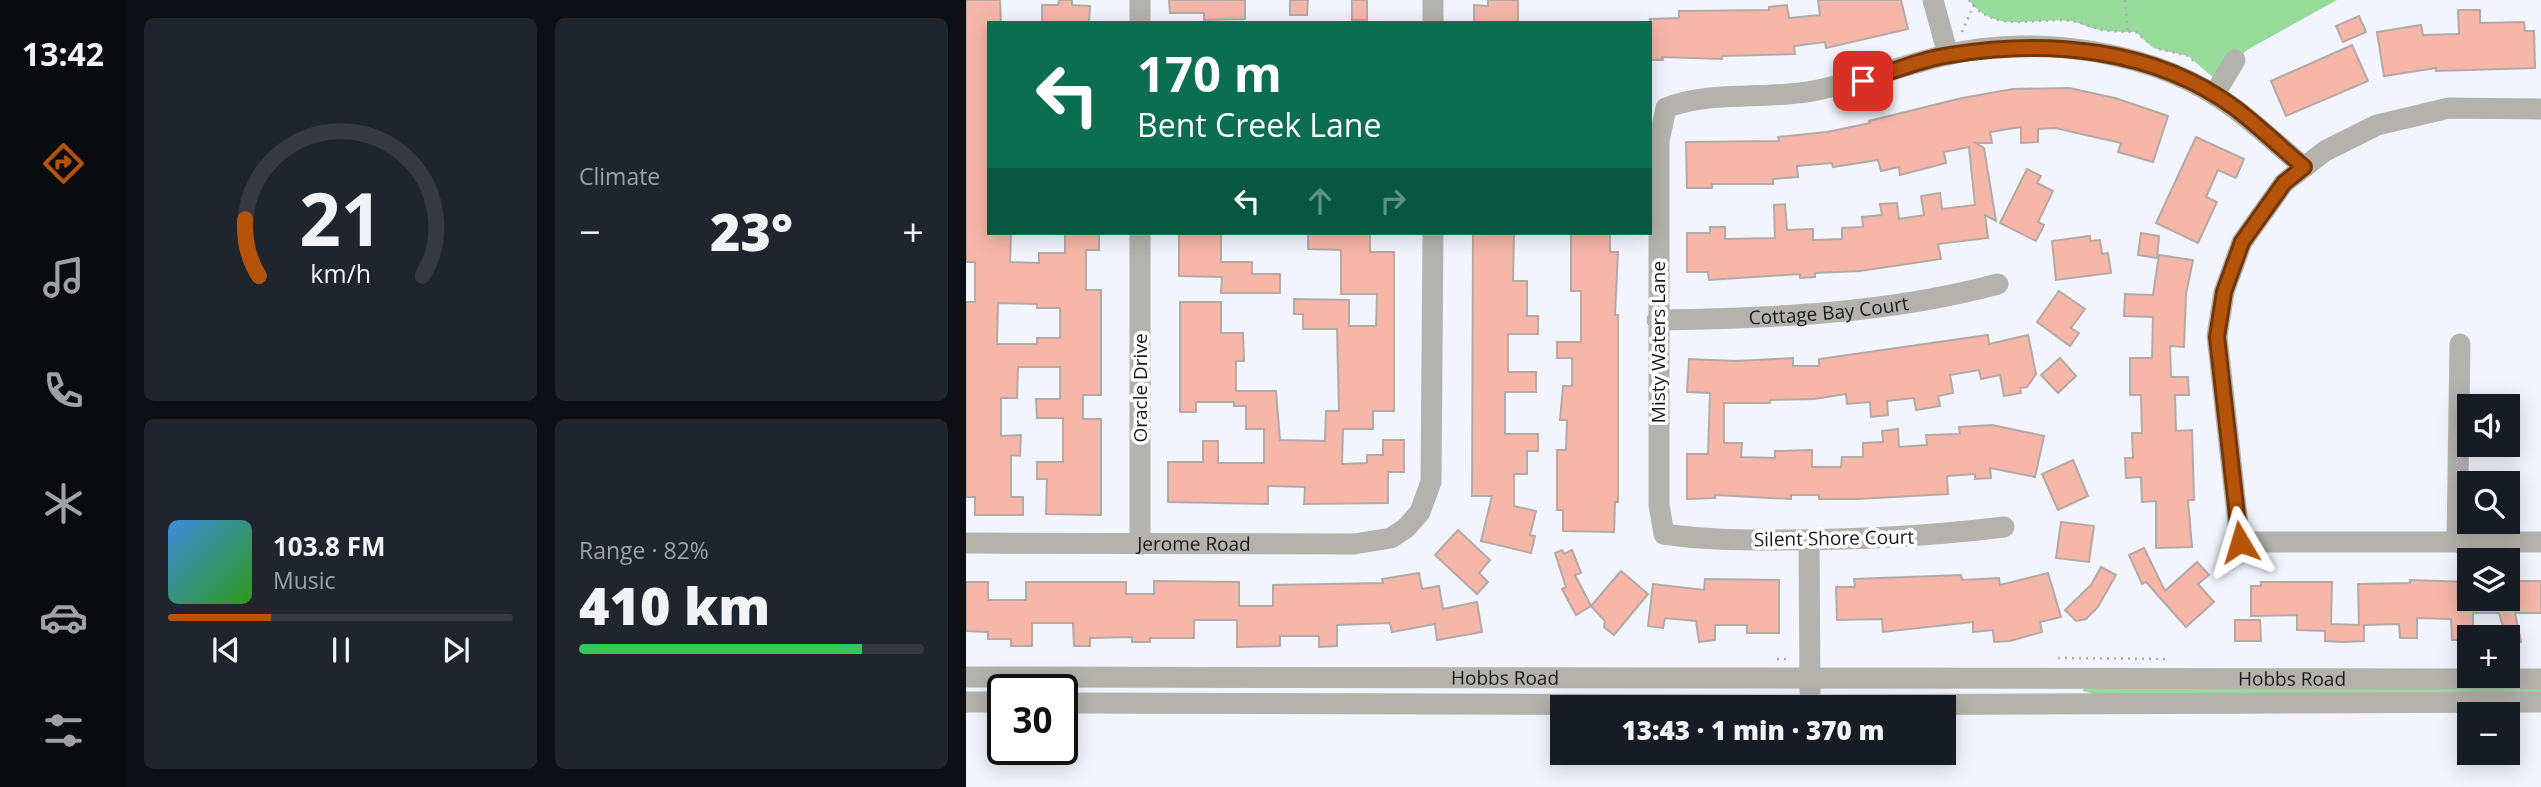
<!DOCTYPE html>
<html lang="en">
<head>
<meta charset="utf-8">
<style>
  :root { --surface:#171b24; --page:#20242c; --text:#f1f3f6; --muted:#9ea1a6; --line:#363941; --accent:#b45309 }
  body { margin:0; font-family:"Open Sans",sans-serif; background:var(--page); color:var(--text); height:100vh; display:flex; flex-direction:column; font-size:26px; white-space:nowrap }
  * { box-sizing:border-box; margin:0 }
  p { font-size:23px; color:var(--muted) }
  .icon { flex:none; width:38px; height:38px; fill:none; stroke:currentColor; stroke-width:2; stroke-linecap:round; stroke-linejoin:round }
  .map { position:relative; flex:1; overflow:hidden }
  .panel { display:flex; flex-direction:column; gap:18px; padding:18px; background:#0d0f14; width:840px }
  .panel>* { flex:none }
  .hud { position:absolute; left:21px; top:21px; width:665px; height:214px; border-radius:0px; box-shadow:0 4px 18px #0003; background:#0b6e4f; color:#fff; overflow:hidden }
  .buttons { position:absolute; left:1491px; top:394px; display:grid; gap:14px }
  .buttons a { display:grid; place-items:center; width:63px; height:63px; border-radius:0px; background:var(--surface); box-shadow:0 4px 18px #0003; font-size:35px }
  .speed { position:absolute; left:21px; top:674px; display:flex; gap:14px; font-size:35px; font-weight:700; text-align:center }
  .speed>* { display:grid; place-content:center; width:91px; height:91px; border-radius:50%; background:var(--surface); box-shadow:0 4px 18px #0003; line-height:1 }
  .speed .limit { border:4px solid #111; border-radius:10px; background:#fff; color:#111 }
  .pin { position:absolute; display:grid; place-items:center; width:60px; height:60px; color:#fff; margin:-30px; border-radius:14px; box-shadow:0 4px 10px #0006 }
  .me { position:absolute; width:77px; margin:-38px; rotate:353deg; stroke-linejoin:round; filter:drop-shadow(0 0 5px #0008) }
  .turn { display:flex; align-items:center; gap:24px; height:147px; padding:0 35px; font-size:32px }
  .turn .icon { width:91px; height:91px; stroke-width:2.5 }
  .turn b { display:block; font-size:49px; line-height:60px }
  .lanes { display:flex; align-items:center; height:66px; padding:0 35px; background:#0003; justify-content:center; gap:35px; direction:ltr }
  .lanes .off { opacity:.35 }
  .big { font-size:52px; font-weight:800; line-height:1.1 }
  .panel .widget { flex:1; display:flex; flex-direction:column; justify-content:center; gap:10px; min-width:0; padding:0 24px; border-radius:10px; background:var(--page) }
  .panel .dial { align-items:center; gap:0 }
  .dial svg { height:182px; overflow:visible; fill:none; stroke:var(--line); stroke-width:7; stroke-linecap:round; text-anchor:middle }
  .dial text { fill:var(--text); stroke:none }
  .song { display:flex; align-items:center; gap:21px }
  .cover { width:84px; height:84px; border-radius:10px; background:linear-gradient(135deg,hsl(210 70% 55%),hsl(110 70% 35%)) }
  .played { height:7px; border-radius:4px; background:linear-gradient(90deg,var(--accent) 30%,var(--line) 30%) }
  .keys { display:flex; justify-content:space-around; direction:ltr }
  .heat { display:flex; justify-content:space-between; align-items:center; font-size:38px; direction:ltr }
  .charge { height:10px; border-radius:5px; background:linear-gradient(90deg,#34c759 82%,var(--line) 0) }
  .panel .tiles { flex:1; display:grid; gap:18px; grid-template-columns:repeat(2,1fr) }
  .trip { position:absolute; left:584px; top:695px; width:406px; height:70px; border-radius:0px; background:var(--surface); box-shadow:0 4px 18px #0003; font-weight:800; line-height:70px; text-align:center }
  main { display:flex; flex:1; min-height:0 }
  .tabs { display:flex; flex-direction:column; width:126px; justify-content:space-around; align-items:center; background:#090b0e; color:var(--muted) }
  .tabs .icon { width:49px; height:49px }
  .tabs .current { color:var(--accent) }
  .tabs b { font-size:32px; color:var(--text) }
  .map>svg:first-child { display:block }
</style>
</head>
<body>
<main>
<nav class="tabs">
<b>13:42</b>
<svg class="icon current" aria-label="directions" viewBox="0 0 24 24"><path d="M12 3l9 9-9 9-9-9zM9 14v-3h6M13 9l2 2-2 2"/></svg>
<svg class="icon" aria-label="music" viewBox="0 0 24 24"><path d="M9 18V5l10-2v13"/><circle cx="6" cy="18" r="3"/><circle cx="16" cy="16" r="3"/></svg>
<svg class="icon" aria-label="phone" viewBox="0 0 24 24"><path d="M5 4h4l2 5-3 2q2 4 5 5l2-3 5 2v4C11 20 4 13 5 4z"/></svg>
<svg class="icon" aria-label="climate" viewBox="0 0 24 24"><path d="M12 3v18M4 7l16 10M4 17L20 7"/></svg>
<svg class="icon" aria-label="car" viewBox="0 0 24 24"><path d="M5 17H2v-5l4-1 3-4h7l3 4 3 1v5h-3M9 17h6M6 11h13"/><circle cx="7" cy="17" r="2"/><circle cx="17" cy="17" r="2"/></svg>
<svg class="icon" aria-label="filters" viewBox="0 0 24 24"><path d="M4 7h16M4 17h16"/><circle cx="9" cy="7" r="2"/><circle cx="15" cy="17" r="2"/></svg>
</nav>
<section class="panel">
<div class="tiles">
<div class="widget dial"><svg viewBox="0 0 100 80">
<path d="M14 69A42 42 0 1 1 86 69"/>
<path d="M14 69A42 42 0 0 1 8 44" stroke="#b45309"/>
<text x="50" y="56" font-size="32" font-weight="700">21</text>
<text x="50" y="72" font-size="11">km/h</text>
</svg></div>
<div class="widget"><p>Climate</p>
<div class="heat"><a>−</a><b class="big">23°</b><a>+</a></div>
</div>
<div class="widget">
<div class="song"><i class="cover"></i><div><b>103.8 FM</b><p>Music</p></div></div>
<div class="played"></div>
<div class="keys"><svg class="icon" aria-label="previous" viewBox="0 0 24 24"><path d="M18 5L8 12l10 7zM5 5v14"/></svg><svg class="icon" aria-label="pause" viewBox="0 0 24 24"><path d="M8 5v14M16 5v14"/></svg><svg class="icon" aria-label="next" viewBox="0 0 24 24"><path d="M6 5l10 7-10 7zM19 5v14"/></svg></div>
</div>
<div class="widget"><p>Range · 82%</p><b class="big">410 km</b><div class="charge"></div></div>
</div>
</section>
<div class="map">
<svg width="1575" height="787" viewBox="0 0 1575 787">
  <rect width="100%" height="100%" fill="#f3f5fe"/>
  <!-- green -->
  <g fill="#97db9a">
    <path d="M1003,0H1371L1281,50L1269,60L1255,84L1222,56L1187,48L1170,32C1155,32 1141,32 1126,28C1119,26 1112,22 1105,21C1069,16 1030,36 1003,0Z"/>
    <path d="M1575,686V695H1133L1116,691L1119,688Z"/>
  </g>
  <!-- building -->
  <g fill="#f6b7a9" stroke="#b5a9a6" stroke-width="2" fill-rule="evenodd">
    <path d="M0,0H34L35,23H23V233H45L44,262L73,263V253H99V233H133V250H120V290H135V395H117V419H135V515L80,514L81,479H71V462H97V418H71L70,399H94V367H52L51,398H35V436L55,435L54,456L45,455V497H57V515H9V497H0V302H9V262H0ZM32,303L71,304V308H94V338H71V344H31Z"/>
    <path d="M93,0H106V5L124,6L123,23H76V5H92Z"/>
    <path d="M203,0H279V19L238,20V13H204Z"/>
    <path d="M324,0H342L341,15H324Z"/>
    <rect x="386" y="0" width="15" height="20"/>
    <path d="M522,0H552V23H508V5L522,6Z"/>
    <path d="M852,0H935L942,29L860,48L859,42L828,46L829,54L756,56V59L696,57L697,60H684V19L713,18V11L803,10V7L821,5L823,18L854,15Z"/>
    <path d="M1492,10H1514V23L1558,22L1559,31H1568L1569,68L1470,71V68L1418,76L1411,32L1455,25L1457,35L1493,34Z"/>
    <path d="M1393,16L1400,32L1377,42L1370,26Z"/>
    <path d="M1386,45L1402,81L1320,116L1305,81Z"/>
    <path d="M1103,88L1149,98L1202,116L1187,162L1152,152L1155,143L1089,128L1072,129V142L1055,143V127L1024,132L1026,143H1010L1018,148L1030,221L1019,215L1022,238L972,244L975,259L894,271L849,273V277L834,278V274L743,280L742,272H721V233H744V227H759V239L809,238L808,205L819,204L821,230L847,229V240L876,239V228L897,227L896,217L916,215L914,204L931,203L933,219L958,215L955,196L974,193L976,209L1009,205L1003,147L978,152L980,163L934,175L933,167L915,171L912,160L867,167L866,163L831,166L832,177L807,179V184H746V188H721L720,142L813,141L812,137L861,132L904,123L903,121L996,98L1047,89Z"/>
    <path d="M1230,137L1278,159L1270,178L1252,170L1240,197L1251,202L1232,243L1190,223Z"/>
    <path d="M1061,169L1075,176L1071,183L1087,191L1072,222L1078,225L1070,241L1034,223Z"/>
    <path d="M342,233H404V252H428V411H407V429H377L376,464L401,463V455H417V440H438V472H422V503L338,504L339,487L302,486V504L202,502V462H237V441H252V463H298V429H280V406H268V402H230V412H214V302H255V333H277L278,361H270V391H310L314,440L359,441L360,411H373L371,329H337V314H328V299L383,300V326H410L411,294H375V250L342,249Z"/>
    <path d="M507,233H548L547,281H561V316H572V334H542V372H570V392H539V434H572V451H561V474H548V506L570,511L564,535L569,536L565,553L515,541L526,496H506Z"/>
    <path d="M605,233H644V252H652L649,315H652V502H649L648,532L597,531V510H591V450H600L601,420H594L597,386H606V358H591V342H615V291H605Z"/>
    <path d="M1175,233L1193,236L1191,258L1172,255Z"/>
    <path d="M213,234H255V262H286V274H314V293H255L256,277L213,276Z"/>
    <path d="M1124,236V241L1134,240L1136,254L1142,253L1145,273L1090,280L1086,241Z"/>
    <path d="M1193,255L1227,260L1220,294L1218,347L1204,346L1205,377H1222L1223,395H1209L1210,431L1226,430L1228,500H1222L1226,547L1190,548V501L1176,502L1175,477L1160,478L1159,458H1167L1166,433H1176L1175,395H1164V358H1186L1187,317L1158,316L1159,294L1187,295Z"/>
    <path d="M1093,291L1119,309L1105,328L1113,333L1104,346L1071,322Z"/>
    <path d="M1022,335L1023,344L1062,335L1070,374L1061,387L1054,388L1055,393L1038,396L1034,375L1015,379L1013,370L984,375L987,393L972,396L974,406L950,410L948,398L921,401L922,415L905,417L904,402L881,404L880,394L848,399L804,400V403H758V443H776L775,457L809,458V451L846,450V467H875L876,457H897V443L917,442L916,431L932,429L933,447L961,445L960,435L994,434L993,427L1026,425L1078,436L1069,477L1024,468L1025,478L1009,479V474L981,476L982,494L891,499H853V495H825V499L749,495V498L721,499V454H742L744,393L721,392L723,359L770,361L827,358V366H853V359Z"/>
    <path d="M1094,358L1110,376L1092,393L1075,375Z"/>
    <path d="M1107,460L1122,496L1092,510L1076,474Z"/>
    <path d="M1095,522L1128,526L1123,562L1090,558Z"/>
    <path d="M492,530L524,560L513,573L522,582L511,594L469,555Z"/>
    <path d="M1178,548L1199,591L1231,562L1243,575L1232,584L1248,602L1220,627L1180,582L1176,584L1163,555Z"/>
    <path d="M596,550L598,554L606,550L615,573L609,575L625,606L655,571L682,594L648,635L638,627L639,621L625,606L610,615L596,589L600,587L589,553Z"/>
    <path d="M1135,567L1150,575L1132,607L1120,619L1110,621L1099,610L1125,585Z"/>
    <path d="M453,573L456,589L473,586L477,609L511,602L516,632L471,640L469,624L426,632L424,623L371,625V646L353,647V636H314V646L271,647V620H228V638H184V642H166V637L124,638V646H108L107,623H66V646H45V639H22V632L0,631V582H22V600H60V582H160V594H188V581L273,582V606H307V585L417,583L416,579Z"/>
    <path d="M1082,573L1095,617L1074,622L1076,632L1044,641L1028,642L1027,630L1007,632V622L917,632L916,619L871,620L870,587H889L888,579L995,575L996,580L1033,578L1034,585Z"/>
    <path d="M739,579L813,580V633H781V625H749V640L733,642L730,621L699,618L697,628L682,626L687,584L738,590Z"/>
    <path d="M1444,580L1503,582V598H1542V581H1575V613H1549L1555,642L1542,644L1533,613H1507V637L1503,640H1486L1485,619L1451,618V638H1434L1433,624L1398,625V641L1377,642L1359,641V631L1331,630V615L1285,616V586H1295V582H1366L1365,624L1393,625L1392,584L1444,583Z"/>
    <path d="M1269,620H1294L1295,641H1269Z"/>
  </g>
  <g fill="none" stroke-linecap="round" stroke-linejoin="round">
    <!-- path -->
    <g stroke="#abadb4" stroke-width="2.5" stroke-dasharray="2 5" stroke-linecap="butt">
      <path d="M1003,0C1030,36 1069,16 1105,21C1116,22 1126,28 1137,30C1148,32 1159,31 1170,32L1185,45"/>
      <path d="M1159,0L1162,31"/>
      <path d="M996,32L1010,0"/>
      <path d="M1193,49L1222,56L1231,64"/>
      <path d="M1092,658L1204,659"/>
      <path d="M811,659H824"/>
    </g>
    <!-- minor -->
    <g stroke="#b3b2ad" stroke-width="21">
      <path d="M967,0L982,55"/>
      <path d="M174,23V0"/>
      <path d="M467,23V0"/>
      <path d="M1248,95L1269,60"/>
      <path d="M1575,109L1483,108L1411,125L1359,151L1318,183L1276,242L1258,292L1251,336L1274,542H1575"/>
      <path d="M174,233V544"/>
      <path id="s1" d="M691,320C807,318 920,314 1032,284"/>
      <path d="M1038,527C964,536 890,540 815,540C775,540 737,540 698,534L693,505V141L700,108C745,90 799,100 847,91C892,82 935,66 980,55C1071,33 1193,51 1269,109C1293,127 1315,148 1338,167"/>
      <path d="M843,540L844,692"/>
      <path d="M1491,542L1494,344"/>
      <path id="s2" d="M0,543L388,544L425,538L440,528L454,512L465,482L467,233"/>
      <path id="s3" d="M0,677L1575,679"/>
      <path d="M0,702H37"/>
      <path d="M96,703L843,705L1575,702"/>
    </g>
  </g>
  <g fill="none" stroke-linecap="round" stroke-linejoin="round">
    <!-- route casing -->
    <g stroke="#753606" stroke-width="18">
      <path id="route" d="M897,81C926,72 955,59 984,55C1081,39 1188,48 1269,108C1293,126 1315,148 1338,167L1318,183L1276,242L1258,292L1251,337L1274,542"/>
    </g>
    <!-- route -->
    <use href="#route" stroke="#b45309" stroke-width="12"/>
  </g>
  <g text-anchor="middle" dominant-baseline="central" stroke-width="7" stroke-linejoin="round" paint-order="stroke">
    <!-- street labels -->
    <g font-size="19" fill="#18191c" stroke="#fff">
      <text stroke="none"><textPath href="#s1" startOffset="172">Cottage Bay Court</textPath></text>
      <text transform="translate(692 342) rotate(-90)">Misty Waters Lane</text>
      <text transform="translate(174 388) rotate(-90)">Oracle Drive</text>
      <text transform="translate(868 538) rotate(-1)">Silent Shore Court</text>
      <text stroke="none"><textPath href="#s2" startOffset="228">Jerome Road</textPath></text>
      <text stroke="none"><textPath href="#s3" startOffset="539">Hobbs Road</textPath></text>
      <text stroke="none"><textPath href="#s3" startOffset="1326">Hobbs Road</textPath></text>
    </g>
  </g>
</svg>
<div class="buttons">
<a><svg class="icon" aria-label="sound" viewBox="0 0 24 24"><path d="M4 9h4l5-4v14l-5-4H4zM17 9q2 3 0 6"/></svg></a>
<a><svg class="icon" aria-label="search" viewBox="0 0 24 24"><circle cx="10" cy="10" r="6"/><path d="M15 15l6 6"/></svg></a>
<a><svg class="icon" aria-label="layers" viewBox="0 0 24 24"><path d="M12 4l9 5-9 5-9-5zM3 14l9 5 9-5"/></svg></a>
<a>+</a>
<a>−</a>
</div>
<div class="speed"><div class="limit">30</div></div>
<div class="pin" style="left:897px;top:81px;background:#d93025"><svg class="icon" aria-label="arrive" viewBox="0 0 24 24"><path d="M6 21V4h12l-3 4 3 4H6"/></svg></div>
<svg class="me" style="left:1274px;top:542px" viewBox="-20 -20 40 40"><path d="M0-17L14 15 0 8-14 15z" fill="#b45309" stroke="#fff" stroke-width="4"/></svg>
<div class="trip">13:43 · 1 min · 370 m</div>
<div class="hud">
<div class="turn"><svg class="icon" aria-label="left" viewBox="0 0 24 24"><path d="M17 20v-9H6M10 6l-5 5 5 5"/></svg><div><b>170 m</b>Bent Creek Lane</div></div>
<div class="lanes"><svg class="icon" aria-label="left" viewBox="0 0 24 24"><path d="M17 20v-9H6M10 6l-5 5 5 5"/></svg><svg class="icon off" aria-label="ahead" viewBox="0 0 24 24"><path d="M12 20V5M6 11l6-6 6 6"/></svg><svg class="icon off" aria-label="right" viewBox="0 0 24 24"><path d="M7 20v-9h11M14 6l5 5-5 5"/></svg></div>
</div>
</div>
</main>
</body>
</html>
